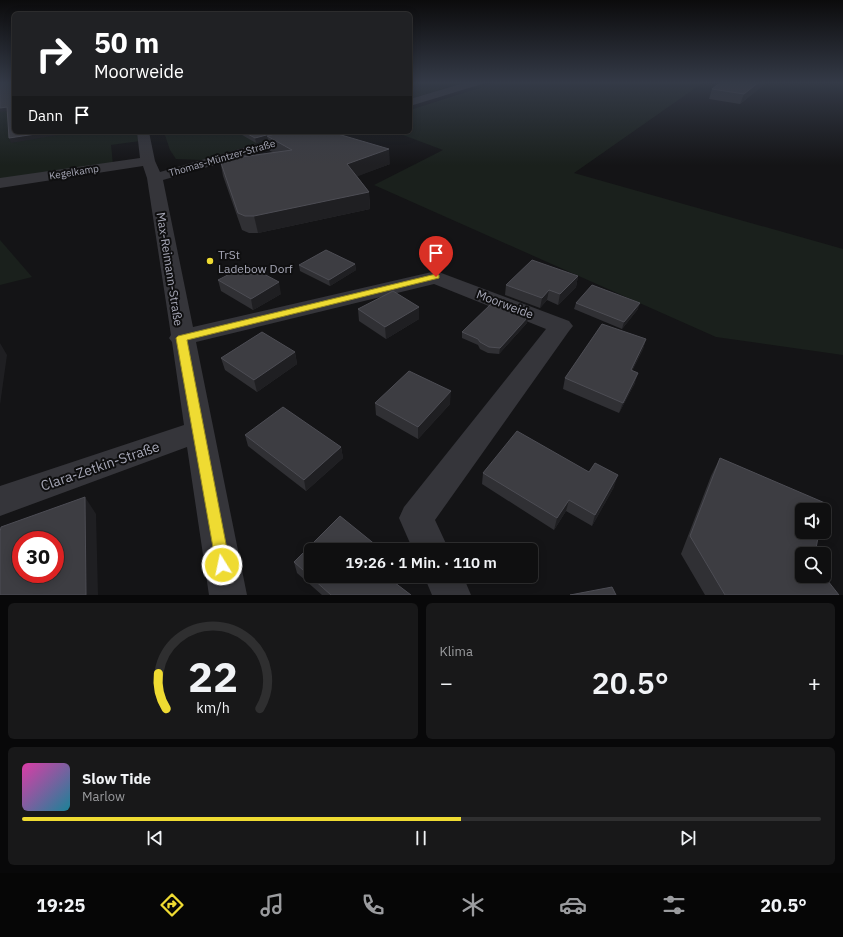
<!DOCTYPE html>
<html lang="de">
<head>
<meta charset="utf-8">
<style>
  :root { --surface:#0f0f10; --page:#181819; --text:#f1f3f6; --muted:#9b9c9f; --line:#2f2f30; --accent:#efdb32 }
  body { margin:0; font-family:"IBM Plex Sans",sans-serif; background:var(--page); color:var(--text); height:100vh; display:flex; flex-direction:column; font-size:15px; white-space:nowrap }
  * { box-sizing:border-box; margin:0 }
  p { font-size:13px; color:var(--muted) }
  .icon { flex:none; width:22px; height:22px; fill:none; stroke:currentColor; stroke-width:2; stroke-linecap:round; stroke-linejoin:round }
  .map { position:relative; height:595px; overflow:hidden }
  .drawer { display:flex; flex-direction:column; gap:8px; padding:8px; background:#080809; flex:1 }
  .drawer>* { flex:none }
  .top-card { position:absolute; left:12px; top:12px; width:400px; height:122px; border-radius:6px; box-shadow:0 2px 10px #0003,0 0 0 1px var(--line); background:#202124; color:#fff; overflow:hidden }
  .tools { position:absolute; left:795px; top:503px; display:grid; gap:8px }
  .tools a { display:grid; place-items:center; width:36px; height:36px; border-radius:6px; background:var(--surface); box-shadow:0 2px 10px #0003,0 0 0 1px var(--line); font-size:20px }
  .speed { position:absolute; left:12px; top:531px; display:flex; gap:8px; font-size:20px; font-weight:700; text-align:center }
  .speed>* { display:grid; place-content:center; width:52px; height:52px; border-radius:50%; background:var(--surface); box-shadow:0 2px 10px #0003,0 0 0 1px var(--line); line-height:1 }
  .speed .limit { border:6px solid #d22; background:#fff; color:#111 }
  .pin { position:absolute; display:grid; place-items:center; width:34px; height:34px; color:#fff; margin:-41px -17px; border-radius:50% 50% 50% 0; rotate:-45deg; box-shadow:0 0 4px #0007 }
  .pin .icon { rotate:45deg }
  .me { position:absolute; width:44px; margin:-22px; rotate:350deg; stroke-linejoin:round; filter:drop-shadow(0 0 3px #0008) }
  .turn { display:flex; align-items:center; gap:14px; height:84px; padding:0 16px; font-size:18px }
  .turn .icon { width:52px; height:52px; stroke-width:2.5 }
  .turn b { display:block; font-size:28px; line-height:34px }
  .then { display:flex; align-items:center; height:38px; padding:0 16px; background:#0003; gap:8px; font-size:15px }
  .big { font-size:30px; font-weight:600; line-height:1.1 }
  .drawer .widget { flex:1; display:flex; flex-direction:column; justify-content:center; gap:6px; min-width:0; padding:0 14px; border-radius:6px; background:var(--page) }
  .drawer .dial { align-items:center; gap:0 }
  .dial svg { height:104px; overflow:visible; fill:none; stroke:var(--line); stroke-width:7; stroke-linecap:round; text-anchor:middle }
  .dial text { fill:var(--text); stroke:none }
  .song { display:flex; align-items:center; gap:12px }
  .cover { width:48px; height:48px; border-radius:6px; background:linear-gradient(135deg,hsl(320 70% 55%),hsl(190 70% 35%)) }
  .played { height:4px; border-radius:2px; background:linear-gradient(90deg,var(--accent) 55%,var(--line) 55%) }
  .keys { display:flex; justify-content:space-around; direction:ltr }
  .heat { display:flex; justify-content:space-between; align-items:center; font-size:22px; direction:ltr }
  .drawer .tiles { flex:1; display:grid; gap:8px; grid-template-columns:1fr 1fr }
  .widget:last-child { grid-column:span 2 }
  .trip { position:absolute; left:304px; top:543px; width:234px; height:40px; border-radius:6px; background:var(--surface); box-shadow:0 2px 10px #0003,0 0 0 1px var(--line); font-weight:600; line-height:40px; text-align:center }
  .dock { display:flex; height:64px; justify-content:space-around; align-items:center; background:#060606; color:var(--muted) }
  .dock .icon { width:28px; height:28px }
  .dock .selected { color:var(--accent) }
  .dock b { font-size:18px; color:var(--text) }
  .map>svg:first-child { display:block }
</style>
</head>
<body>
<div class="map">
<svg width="843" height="595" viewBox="0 0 843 595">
  <rect width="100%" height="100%" fill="#141416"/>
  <!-- green -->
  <g fill="#1a201c">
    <path d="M0,82L14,132H138L140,141L111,145L113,164L0,181Z"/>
    <path d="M410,82H466L410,99Z"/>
    <path d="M498,82H704L574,173L843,249V355L716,337L374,185L443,150L395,132H410V110Z"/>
    <path d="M164,132H296L202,160L176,159L170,150Z"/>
    <path d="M0,240L32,277L0,285Z"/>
  </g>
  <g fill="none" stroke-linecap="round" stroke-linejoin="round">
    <!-- minor -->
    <g fill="#35353a" fill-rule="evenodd">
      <path d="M467,82H483L482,84L410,106V99Z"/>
      <path d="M137,132H149L155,161L160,172L299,132H319L318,135L163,180L193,327L436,271L569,321L573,326L569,331L435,520L449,550H413L399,518L404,507L546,329L434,284L196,342L247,595H209L187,447L0,516V486L184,425L172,342L169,338L171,335L147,178L143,166L0,188V178L140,158Z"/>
      <path d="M424,576H463L471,595H432Z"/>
    </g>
  </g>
  <!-- wall -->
  <g fill="#303034">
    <path d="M721,82H767L740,104L709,99L712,89Z"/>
    <path d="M237,132H331L390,164L357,176L369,192L370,209L258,233H249L242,230L223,176L220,160L273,152L270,151L268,139L256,143Z"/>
    <path d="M355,264L356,270L330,286L300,271L299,265Z"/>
    <path d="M578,276L576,287L558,305L547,300L540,308L505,295L506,285Z"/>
    <path d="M218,280L281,294L253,310L221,291Z"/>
    <path d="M576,303L638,309L622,329L574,309Z"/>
    <path d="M358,309L419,319L386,339L359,321Z"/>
    <path d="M527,323L499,354L488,353L480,349L478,345L462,338V332Z"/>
    <path d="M646,339L643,349L632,371L635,383L619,413L563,389L565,378Z"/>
    <path d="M295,352L297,364L257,392L225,370L221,358Z"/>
    <path d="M375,403L450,404L418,439L376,415Z"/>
    <path d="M245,435L341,447L343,458L306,491L248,446Z"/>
    <path d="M720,458L802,554L839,595H705L681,554L711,476Z"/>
    <path d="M483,473L614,487L592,526L566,511L554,530L482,484Z"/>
    <path d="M294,562L389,576L388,577L411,595H322L297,573Z"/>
  </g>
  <!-- shaded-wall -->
  <g fill="#1f1f22">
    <path d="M410,82H426L410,86Z"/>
    <path d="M759,82H767L740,104L744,94Z"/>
    <path d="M7,107L9,111L0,112V108Z"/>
    <path d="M49,132H70V133L11,143L9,138Z"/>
    <path d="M278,132H289L267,136L268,139L256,143L255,138Z"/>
    <path d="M389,149L390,164L348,180L347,164Z"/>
    <path d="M369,192L370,209L258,233L254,216Z"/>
    <path d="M355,264L356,270L330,286L329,280Z"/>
    <path d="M578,276L576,287L558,305L560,294Z"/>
    <path d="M279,282L281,294L253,310L251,299Z"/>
    <path d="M549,290L547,300L540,308L542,298Z"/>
    <path d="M640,303L638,309L622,329L624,322Z"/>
    <path d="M419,307V319L386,339L385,327Z"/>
    <path d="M528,317L527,323L499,354L500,348Z"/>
    <path d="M646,339L643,349L627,380L631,370Z"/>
    <path d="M0,343L7,355L0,405Z"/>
    <path d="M295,352L297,364L257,392L254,380Z"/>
    <path d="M638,373L635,383L619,413L623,403Z"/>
    <path d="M451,391L450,404L418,439V427Z"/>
    <path d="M341,447L343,458L306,491L304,480Z"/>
    <path d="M618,475L614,487L592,526L595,515Z"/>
    <path d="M85,497L96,514L98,595H86Z"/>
    <path d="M569,500L566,511L554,530L557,518Z"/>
  </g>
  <!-- building -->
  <g fill="#3d3d42" stroke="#4d4d54" fill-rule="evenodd">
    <path d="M0,82H14V132H49L9,138L7,107L0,108Z"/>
    <path d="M721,82H759L744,94L712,89Z"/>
    <path d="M244,132H278L255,138Z"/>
    <path d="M283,132H331L389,149L347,164L369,192L254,216H245L238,213L220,160L292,150L267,136Z"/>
    <path d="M326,250L355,264L329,280L299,265Z"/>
    <path d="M532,260L578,276L560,294L549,290L542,298L506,285Z"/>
    <path d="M247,265L279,282L251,299L218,280Z"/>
    <path d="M592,285L640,303L624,322L576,303Z"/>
    <path d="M393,291L419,307L385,327L358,309Z"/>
    <path d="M492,303L528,317L500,348L489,347L480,342L478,339L462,332Z"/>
    <path d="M602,324L646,339L631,370L638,373L623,403L565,378Z"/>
    <path d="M262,332L295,352L254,380L221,358Z"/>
    <path d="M409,371L451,391L418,427L375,403Z"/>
    <path d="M283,407L341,447L304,480L245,435Z"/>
    <path d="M517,431L589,472L595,463L618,475L595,515L569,500L557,518L483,473Z"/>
    <path d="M720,458L825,503L823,510H802V532H819L815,554H802V576H824L839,595H725L690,536Z"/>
    <path d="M85,497L86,595H0V532L1,527ZM21,540H55V574H21Z"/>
    <path d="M340,516L382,550H311V576H386L411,595H331L294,562Z"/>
    <path d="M612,587L616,595H570Z"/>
  </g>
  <!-- sky -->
  <linearGradient id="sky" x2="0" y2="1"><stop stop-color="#0b0b0c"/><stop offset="0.5" stop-color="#343a47"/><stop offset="1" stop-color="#343a47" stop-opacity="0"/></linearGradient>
  <rect width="843" height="165" fill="url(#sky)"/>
  <!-- route -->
  <path fill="#efdb32" stroke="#9b8e20" d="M436,274L439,275V278L187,340L230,565L228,570L222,573L217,570L176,338L178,336Z"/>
  <!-- markers -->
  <circle fill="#efdb32" stroke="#0f0f10" stroke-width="1.5" cx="210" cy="261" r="4"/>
  <g text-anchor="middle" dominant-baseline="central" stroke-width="4" stroke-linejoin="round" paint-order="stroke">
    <!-- far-street labels -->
    <g font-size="10" fill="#a6a7b6" stroke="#0f0f10">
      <text transform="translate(222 158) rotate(-16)">Thomas-Müntzer-Straße</text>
      <text transform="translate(74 172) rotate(-9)">Kegelkamp</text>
    </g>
    <!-- poi labels -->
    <g font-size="12" fill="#a6a7b6" stroke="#0f0f10" text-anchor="start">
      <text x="218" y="254">TrSt<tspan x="218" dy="14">Ladebow Dorf</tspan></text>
    </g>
    <!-- street labels -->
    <g font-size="12" fill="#a6a7b6" stroke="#0f0f10">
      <text transform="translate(170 269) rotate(81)">Max-Reimann-Straße</text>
      <text transform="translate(505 304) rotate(21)">Moorweide</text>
    </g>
    <!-- near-street labels -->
    <g font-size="14" fill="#a6a7b6" stroke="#0f0f10">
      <text transform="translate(100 466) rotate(-19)">Clara-Zetkin-Straße</text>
    </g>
  </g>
</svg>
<div class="tools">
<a><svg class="icon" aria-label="sound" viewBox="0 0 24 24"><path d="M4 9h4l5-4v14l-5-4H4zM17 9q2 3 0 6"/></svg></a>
<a><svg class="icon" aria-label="search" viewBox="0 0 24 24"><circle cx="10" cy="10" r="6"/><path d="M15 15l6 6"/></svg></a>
</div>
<div class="speed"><div class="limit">30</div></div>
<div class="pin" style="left:436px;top:277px;background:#d93025"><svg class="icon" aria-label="arrive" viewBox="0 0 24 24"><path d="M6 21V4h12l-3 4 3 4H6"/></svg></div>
<svg class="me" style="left:222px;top:565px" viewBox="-20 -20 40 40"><circle r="17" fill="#efdb32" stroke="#fff" stroke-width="3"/><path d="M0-11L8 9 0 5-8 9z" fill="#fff"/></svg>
<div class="trip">19:26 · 1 Min. · 110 m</div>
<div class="top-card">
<div class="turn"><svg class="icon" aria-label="right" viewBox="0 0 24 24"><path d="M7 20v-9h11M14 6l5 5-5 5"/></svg><div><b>50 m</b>Moorweide</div></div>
<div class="then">Dann<svg class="icon" aria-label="arrive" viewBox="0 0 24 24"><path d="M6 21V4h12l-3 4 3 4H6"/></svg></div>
</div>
</div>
<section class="drawer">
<div class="tiles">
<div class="widget dial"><svg viewBox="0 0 100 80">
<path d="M14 69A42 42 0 1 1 86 69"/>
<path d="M14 69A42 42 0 0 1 8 42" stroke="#efdb32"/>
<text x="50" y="56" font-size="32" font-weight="700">22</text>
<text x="50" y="72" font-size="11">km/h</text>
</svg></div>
<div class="widget"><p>Klima</p>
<div class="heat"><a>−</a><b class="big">20.5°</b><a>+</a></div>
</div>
<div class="widget">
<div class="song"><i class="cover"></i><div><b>Slow Tide</b><p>Marlow</p></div></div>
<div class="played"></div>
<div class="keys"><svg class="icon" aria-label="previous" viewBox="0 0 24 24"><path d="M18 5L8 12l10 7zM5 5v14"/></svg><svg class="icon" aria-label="pause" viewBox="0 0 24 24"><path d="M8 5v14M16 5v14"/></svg><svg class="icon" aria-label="next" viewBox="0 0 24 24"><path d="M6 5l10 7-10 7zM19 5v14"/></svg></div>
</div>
</div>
</section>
<nav class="dock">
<b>19:25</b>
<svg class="icon selected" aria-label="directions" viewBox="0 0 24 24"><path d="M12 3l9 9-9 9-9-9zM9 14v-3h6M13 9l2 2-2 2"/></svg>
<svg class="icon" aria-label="music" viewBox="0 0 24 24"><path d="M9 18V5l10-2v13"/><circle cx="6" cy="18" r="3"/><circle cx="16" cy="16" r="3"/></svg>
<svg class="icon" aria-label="phone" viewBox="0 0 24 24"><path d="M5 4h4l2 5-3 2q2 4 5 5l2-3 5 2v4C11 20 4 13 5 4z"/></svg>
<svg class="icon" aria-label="climate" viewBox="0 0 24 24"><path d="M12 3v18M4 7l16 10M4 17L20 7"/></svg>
<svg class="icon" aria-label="car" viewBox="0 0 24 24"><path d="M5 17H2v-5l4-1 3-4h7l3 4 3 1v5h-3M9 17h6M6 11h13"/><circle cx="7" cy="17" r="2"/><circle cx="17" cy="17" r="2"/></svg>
<svg class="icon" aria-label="filters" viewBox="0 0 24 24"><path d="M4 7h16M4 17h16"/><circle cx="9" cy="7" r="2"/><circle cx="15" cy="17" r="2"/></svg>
<b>20.5°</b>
</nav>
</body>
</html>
